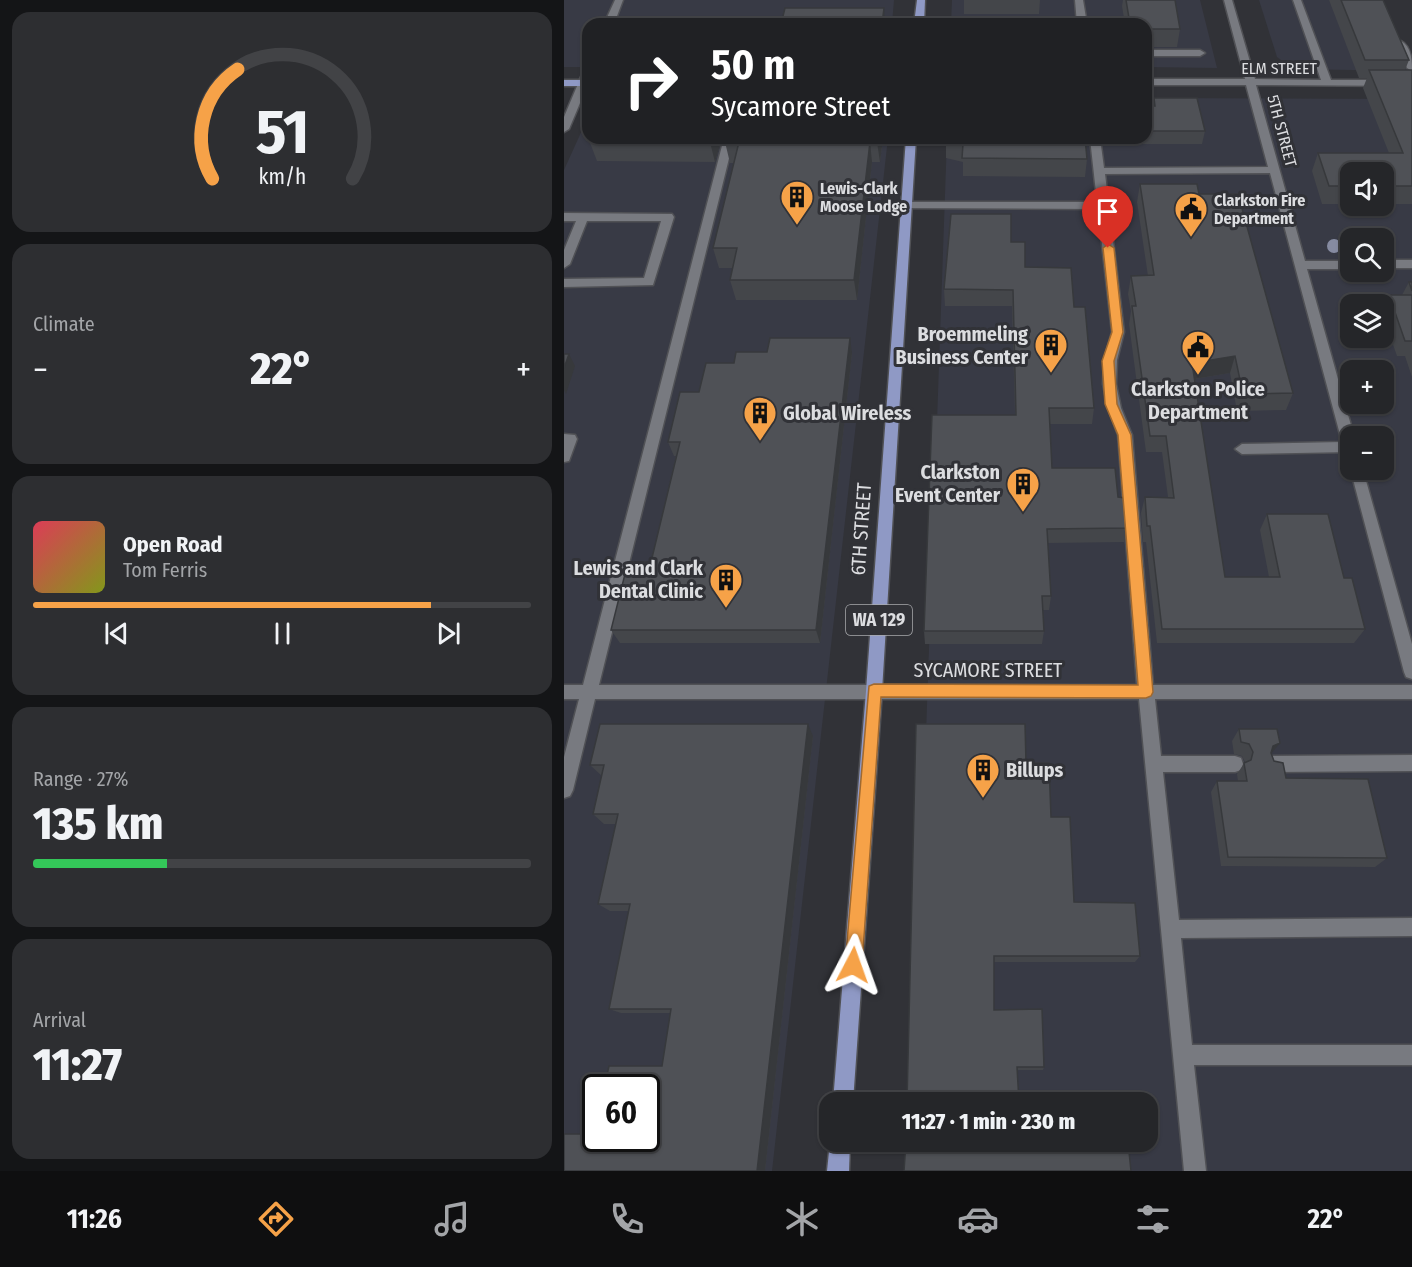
<!DOCTYPE html>
<html lang="en">
<head>
<meta charset="utf-8">
<style>
  :root { --surface:#252629; --page:#2d2e31; --text:#f1f3f6; --muted:#a3a5a8; --line:#424346; --accent:#f6a248 }
  body { margin:0; font-family:"Fira Sans Condensed",sans-serif; background:var(--page); color:var(--text); height:100vh; display:flex; flex-direction:column; font-size:22px; white-space:nowrap }
  * { box-sizing:border-box; margin:0 }
  p { font-size:20px; color:var(--muted) }
  .icon { flex:none; width:33px; height:33px; fill:none; stroke:currentColor; stroke-width:2; stroke-linecap:round; stroke-linejoin:round }
  .map { position:relative; flex:1; overflow:hidden }
  .drawer { display:flex; flex-direction:column; gap:12px; padding:12px; background:#141517; width:564px }
  .drawer>* { flex:none }
  .banner { position:absolute; left:18px; top:18px; width:570px; height:126px; border-radius:18px; box-shadow:0 2px 4px #0004,0 0 0 2px var(--line); background:#202124; color:#fff; overflow:hidden }
  .fabs { position:absolute; left:776px; top:162px; display:grid; gap:12px }
  .fabs a { display:grid; place-items:center; width:54px; height:54px; border-radius:12px; background:var(--surface); box-shadow:0 2px 4px #0004,0 0 0 2px var(--line); font-size:30px }
  .speed { position:absolute; left:18px; top:1074px; display:flex; gap:12px; font-size:30px; font-weight:700; text-align:center }
  .speed>* { display:grid; place-content:center; width:78px; height:78px; border-radius:50%; background:var(--surface); box-shadow:0 2px 4px #0004,0 0 0 2px var(--line); line-height:1 }
  .speed .limit { border:3px solid #111; border-radius:9px; background:#fff; color:#111 }
  .pin { position:absolute; display:grid; place-items:center; width:51px; height:51px; color:#fff; margin:-62px -26px; border-radius:50% 50% 50% 0; rotate:-45deg; box-shadow:0 0 6px #0007 }
  .pin .icon { rotate:45deg }
  .me { position:absolute; width:66px; margin:-33px; rotate:4deg; stroke-linejoin:round; filter:drop-shadow(0 0 4px #0008) }
  .turn { display:flex; align-items:center; gap:21px; height:126px; padding:0 30px; font-size:27px }
  .turn .icon { width:78px; height:78px; stroke-width:2.5 }
  .turn b { display:block; font-size:42px; line-height:51px }
  .big { font-size:45px; font-weight:800; line-height:1.1 }
  .drawer .widget { flex:1; display:flex; flex-direction:column; justify-content:center; gap:9px; min-width:0; padding:0 21px; border-radius:18px; background:var(--page) }
  .drawer .dial { align-items:center; gap:0 }
  .dial svg { height:156px; overflow:visible; fill:none; stroke:var(--line); stroke-width:7; stroke-linecap:round; text-anchor:middle }
  .dial text { fill:var(--text); stroke:none }
  .song { display:flex; align-items:center; gap:18px }
  .cover { width:72px; height:72px; border-radius:9px; background:linear-gradient(135deg,hsl(350 70% 55%),hsl(70 70% 35%)) }
  .played { height:6px; border-radius:3px; background:linear-gradient(90deg,var(--accent) 80%,var(--line) 80%) }
  .keys { display:flex; justify-content:space-around; direction:ltr }
  .heat { display:flex; justify-content:space-between; align-items:center; font-size:33px; direction:ltr }
  .charge { height:9px; border-radius:4px; background:linear-gradient(90deg,#34c759 27%,var(--line) 0) }
  .trip { position:absolute; left:255px; top:1092px; width:339px; height:60px; border-radius:18px; background:var(--surface); box-shadow:0 2px 4px #0004,0 0 0 2px var(--line); font-weight:800; line-height:60px; text-align:center }
  .dock { display:flex; height:96px; justify-content:space-around; align-items:center; background:#0f0f10; color:var(--muted) }
  .dock .icon { width:42px; height:42px }
  .dock .on { color:var(--accent) }
  .dock b { font-size:27px; color:var(--text) }
  main { display:flex; flex:1; min-height:0 }
  .map>svg:first-child { display:block }
</style>
</head>
<body>
<main>
<section class="drawer">
<div class="widget dial"><svg viewBox="0 0 100 80">
<path d="M14 69A42 42 0 1 1 86 69"/>
<path d="M14 69A42 42 0 0 1 27 13" stroke="#f6a248"/>
<text x="50" y="56" font-size="32" font-weight="700">51</text>
<text x="50" y="72" font-size="11">km/h</text>
</svg></div>
<div class="widget"><p>Climate</p>
<div class="heat"><a>−</a><b class="big">22°</b><a>+</a></div>
</div>
<div class="widget">
<div class="song"><i class="cover"></i><div><b>Open Road</b><p>Tom Ferris</p></div></div>
<div class="played"></div>
<div class="keys"><svg class="icon" aria-label="previous" viewBox="0 0 24 24"><path d="M18 5L8 12l10 7zM5 5v14"/></svg><svg class="icon" aria-label="pause" viewBox="0 0 24 24"><path d="M8 5v14M16 5v14"/></svg><svg class="icon" aria-label="next" viewBox="0 0 24 24"><path d="M6 5l10 7-10 7zM19 5v14"/></svg></div>
</div>
<div class="widget"><p>Range · 27%</p><b class="big">135 km</b><div class="charge"></div></div>
<div class="widget"><p>Arrival</p><b class="big">11:27</b></div>
</section>
<div class="map">
<svg width="848" height="1171" viewBox="0 0 848 1171">
  <rect width="100%" height="100%" fill="#313237"/>
  <!-- built -->
  <g fill="#383a45" fill-rule="evenodd">
    <path d="M0,0H330L328,24H24V67H0Z"/>
    <path d="M388,0H636L653,68L582,67V24H387Z"/>
    <path d="M695,0H818L848,71L729,69L713,57Z"/>
    <path d="M582,98L848,99V1171H346L347,1142H584V1102H349L383,138H582ZM786,172H819V206H786ZM786,238H819V272H786ZM786,304H819V338H786ZM786,370H819V404H786ZM786,436H819V470H786Z"/>
    <path d="M24,117V138H324L208,1171H0V170ZM32,1088H82V1138H32Z"/>
  </g>
  <g fill="none" stroke-linecap="round" stroke-linejoin="round">
    <!-- minor casing -->
    <g stroke="#505155" stroke-width="3">
      <g id="minor">
        <path d="M51,0H59L50,24H40Z"/>
        <path d="M511,0H519L523,24H513Z"/>
        <path d="M660,0H668L691,79L757,80L729,0H737L767,80H848V86L692,85L741,261H786V269H743L790,436H786V452L678,454L671,449L678,444L778,442L706,173L541,174L560,332L553,360L552,384L557,408L568,435L589,685H848V699H591L597,756H671L677,758L679,764L677,770L671,772H599L615,920L848,918V936L617,938L628,1045H848V1065H630L642,1171H620L575,699H31L9,790L6,796L0,798V757L15,699H0V685H19L160,138H170L35,685H573L554,435L544,408L539,384L540,360L548,332L534,209L342,208L336,205L342,202H533L526,138H536L540,168L704,167L682,85H582V79H681Z"/>
        <path d="M837,41C847,46 848,60 848,71L843,68L832,44Z"/>
        <path d="M582,50H636L641,53L636,56H582Z"/>
        <path d="M24,69V84L5,129L0,132V117L19,72Z"/>
        <path d="M0,213L108,214L110,217L89,285L0,287V279L80,278L97,221H23L6,264L0,268V250L12,221H0Z"/>
        <rect x="819" y="260" width="29" height="8"/>
        <path d="M0,434L11,435L13,439L5,461L0,462Z"/>
        <path d="M786,468L799,470L848,644V679L842,677L840,672Z"/>
        <path d="M848,755V771L709,772L703,770L701,764L703,758L709,756Z"/>
      </g>
    </g>
    <!-- major casing -->
    <g stroke="#505155" stroke-width="3">
      <g id="major">
        <path d="M353,0H361L360,24H350Z"/>
        <rect x="0" y="80" width="24" height="6"/>
        <path d="M342,138H352L318,691L289,1102H269L302,691Z"/>
        <path d="M266,1142H286L285,1171H263Z"/>
      </g>
    </g>
    <!-- minor -->
    <use href="#minor" fill="#787a80" fill-rule="evenodd"/>
    <!-- major -->
    <use href="#major" fill="#8f99c5" fill-rule="evenodd"/>
  </g>
  <!-- trees -->
  <circle fill="#868ba1" cx="770" cy="246" r="7"/>
  <!-- wall -->
  <g fill="#44464a">
    <path d="M400,0H476L475,14H400Z"/>
    <path d="M559,0H611L616,29L613,47H582V24H561L558,6Z"/>
    <path d="M765,0H819L845,60L841,70H848V204H819V172H786V204H758L748,171L754,153H825L799,88L803,78H795Z"/>
    <path d="M590,98L641,131L638,144H539L537,138H582V106H588Z"/>
    <path d="M158,138L151,162L33,161L25,140Z"/>
    <path d="M162,138H319L316,162H308L293,300H172L166,280L169,268H155L149,248L170,163H166L161,142Z"/>
    <path d="M382,138L523,159L521,177L399,176V162L382,158Z"/>
    <path d="M576,184L635,194L729,393L722,410L673,411L666,373L631,379L661,577H705L696,530L703,514L780,578L801,629L790,643H593L582,542H579L577,513L581,497H604L598,452H582L565,324L567,311L564,294L567,276H584L573,202Z"/>
    <path d="M447,242L461,267L510,307L530,408L528,424H486L488,468L554,497L563,528L560,542L484,543L487,596L485,610H479L480,631L478,644H361L360,631L451,415L448,306H381L380,289Z"/>
    <path d="M845,282H848V377L841,356H833L819,316V308L825,295H838Z"/>
    <path d="M288,353L256,643H56L47,630L87,562L112,456H110L104,442L135,392L170,363Z"/>
    <path d="M675,729L707,754L710,761L722,778L823,858L811,867L657,866L647,792L653,781H674L673,774L681,762L678,756L670,754L668,741Z"/>
    <path d="M249,736L201,1171L31,1134L98,1066L106,1013H57L45,1009L65,911H46L34,904L52,824H40L29,814L38,776L26,765Z"/>
    <path d="M462,763L487,817L510,902L576,956L571,962H430V1010L480,1067L479,1070H454L343,1102Z"/>
  </g>
  <!-- shaded-wall -->
  <g fill="#37393c">
    <path d="M320,8L321,24H318Z"/>
    <path d="M147,138H158L151,162L146,142Z"/>
    <path d="M314,138H319L316,162L313,142Z"/>
    <path d="M306,142L308,162L293,300L290,280Z"/>
    <path d="M286,338L288,353L256,643L252,630Z"/>
    <path d="M5,354L11,366L2,394L0,390V368Z"/>
    <path d="M671,356L666,373L624,380L628,363Z"/>
    <path d="M244,724L249,736L201,1171H193Z"/>
    <path d="M716,743L707,754L701,757L709,746Z"/>
  </g>
  <!-- building -->
  <g fill="#4f5156" stroke="#37393c" stroke-width="1.5">
    <path d="M562,0H611L616,29H582V24H566Z"/>
    <path d="M777,0H819L845,60H801Z"/>
    <path d="M221,8H320L318,24H217Z"/>
    <path d="M805,70H848V186H819V172H786V186H765L754,153H839Z"/>
    <path d="M590,98H633L641,131H582V106H591Z"/>
    <path d="M26,138H147L146,142L25,140Z"/>
    <path d="M162,138H314L313,142H306L290,280H166L173,248H149L175,142H161Z"/>
    <path d="M382,138H521L523,159L398,158L399,144L382,140Z"/>
    <path d="M576,184H633L635,194H674L729,393L679,394L671,356L628,363L661,577H716L703,514H764L780,578H788L801,629H598L586,526H583L581,497L610,498L602,436H586L568,306H572L567,276L590,275Z"/>
    <path d="M387,214H447V242H461V267L507,268L510,307H521L530,408H485L488,468H551L554,497L561,498L563,528L483,529L487,596H478L480,631H360L368,415H452L449,290L380,289Z"/>
    <path d="M845,282H848V291Z"/>
    <path d="M825,295H848V341H841Z"/>
    <path d="M206,338H286L252,630H47L64,562H87L116,442H104L116,392H135L142,363H170L172,352H203Z"/>
    <path d="M0,354H5L0,368Z"/>
    <path d="M36,724H244L193,1171H0V1134H31L32,1133V1138H82V1088H40L45,1066H98L107,1009H45L66,904H34L54,814H29L40,765H26Z"/>
    <path d="M352,724H461L462,763H485L487,817H506L510,902L571,903L576,956H430V1010L478,1009L480,1067H453L455,1102H343Z"/>
    <path d="M675,729H713L716,743L709,746L707,753L710,761L719,763L722,778L804,779L823,858L664,857L653,781H683L680,763L687,760L689,752L685,744L677,742Z"/>
    <path d="M342,1142H457V1145L564,1142L567,1171H340Z"/>
  </g>
  <!-- route -->
  <path fill="#f6a248" stroke="#a0692f" stroke-width="1.5" d="M544,244L550,248L559,332L550,361L553,404L567,435L589,692L587,696L582,698L317,697L298,965L295,971L289,974L283,971L281,965L305,686L310,684L574,685L554,435L541,404L538,361L548,332L539,248Z"/>
  <!-- icons -->
  <defs>
    <g id="building-pin" transform="scale(1.725)"><path d="M0 17L-7.5 6A9.5 9.5 0 1 1 7.5 6Z" fill="#f6a248" stroke="#313237"/><path d="M-4-6H4V6H1V3H-1V6H-4ZM-2.5-4.3h1.7v1.8h-1.7ZM.8-4.3h1.7v1.8H.8ZM-2.5-1h1.7V.8h-1.7ZM.8-1h1.7V.8H.8Z" fill="#111"/></g>
    <g id="civic-pin" transform="scale(1.725)"><path d="M0 17L-7.5 6A9.5 9.5 0 1 1 7.5 6Z" fill="#f6a248" stroke="#313237"/><path d="M-.6-6.5H3V-4.5H.6V-3L4-1V1h2V6H-6V1h2V-1L-.6-3ZM-1.2 2.5V6h2.4V2.5Z" fill="#111"/></g>
  </defs>
  <g fill-rule="evenodd">
    <use href="#building-pin" x="233" y="197"/>
    <use href="#civic-pin" x="627" y="209"/>
    <use href="#building-pin" x="487" y="345"/>
    <use href="#civic-pin" x="634" y="347"/>
    <use href="#building-pin" x="196" y="413"/>
    <use href="#building-pin" x="459" y="484"/>
    <use href="#building-pin" x="162" y="580"/>
    <use href="#building-pin" x="419" y="770"/>
  </g>
  <g text-anchor="middle" dominant-baseline="central" stroke-width="6" stroke-linejoin="round" paint-order="stroke">
    <!-- far-street labels -->
    <g font-size="16" fill="#dcdde0" stroke="#313237">
      <text x="715" y="68">ELM STREET</text>
      <text transform="translate(718 131) rotate(75)">5TH STREET</text>
    </g>
    <!-- far-poi labels -->
    <g font-size="16" font-weight="bold" fill="#dcdde0" stroke="#313237" text-anchor="start">
      <text x="256" y="188">Lewis-Clark<tspan x="256" dy="18">Moose Lodge</tspan></text>
      <text x="650" y="200">Clarkston Fire<tspan x="650" dy="18">Department</tspan></text>
    </g>
    <!-- shield labels -->
    <rect fill="#313237" stroke="#a9aaad" stroke-width="1.5" x="282" y="605" width="66" height="30" rx="4.5"/>
    <g font-size="18" font-weight="bold" fill="#dcdde0">
      <text x="315" y="620">WA 129</text>
    </g>
    <!-- poi labels -->
    <g font-size="20" font-weight="bold" fill="#dcdde0" stroke="#313237" text-anchor="end">
      <text x="464" y="334">Broemmeling<tspan x="464" dy="23">Business Center</tspan></text>
      <text x="634" y="389" text-anchor="middle">Clarkston Police<tspan x="634" dy="23">Department</tspan></text>
      <text x="219" y="413" text-anchor="start">Global Wireless</text>
      <text x="436" y="472">Clarkston<tspan x="436" dy="23">Event Center</tspan></text>
      <text x="139" y="568">Lewis and Clark<tspan x="139" dy="23">Dental Clinic</tspan></text>
      <text x="442" y="770" text-anchor="start">Billups</text>
    </g>
    <!-- street labels -->
    <g font-size="20" fill="#dcdde0" stroke="#313237">
      <text transform="translate(297 529) rotate(-86)">6TH STREET</text>
      <text x="424" y="670">SYCAMORE STREET</text>
    </g>
  </g>
</svg>
<div class="fabs">
<a><svg class="icon" aria-label="sound" viewBox="0 0 24 24"><path d="M4 9h4l5-4v14l-5-4H4zM17 9q2 3 0 6"/></svg></a>
<a><svg class="icon" aria-label="search" viewBox="0 0 24 24"><circle cx="10" cy="10" r="6"/><path d="M15 15l6 6"/></svg></a>
<a><svg class="icon" aria-label="layers" viewBox="0 0 24 24"><path d="M12 4l9 5-9 5-9-5zM3 14l9 5 9-5"/></svg></a>
<a>+</a>
<a>−</a>
</div>
<div class="speed"><div class="limit">60</div></div>
<div class="pin" style="left:544px;top:248px;background:#d93025"><svg class="icon" aria-label="arrive" viewBox="0 0 24 24"><path d="M6 21V4h12l-3 4 3 4H6"/></svg></div>
<svg class="me" style="left:289px;top:965px" viewBox="-20 -20 40 40"><path d="M0-17L14 15 0 8-14 15z" fill="#f6a248" stroke="#fff" stroke-width="4"/></svg>
<div class="trip">11:27 · 1 min · 230 m</div>
<div class="banner">
<div class="turn"><svg class="icon" aria-label="right" viewBox="0 0 24 24"><path d="M7 20v-9h11M14 6l5 5-5 5"/></svg><div><b>50 m</b>Sycamore Street</div></div>
</div>
</div>
</main>
<nav class="dock">
<b>11:26</b>
<svg class="icon on" aria-label="directions" viewBox="0 0 24 24"><path d="M12 3l9 9-9 9-9-9zM9 14v-3h6M13 9l2 2-2 2"/></svg>
<svg class="icon" aria-label="music" viewBox="0 0 24 24"><path d="M9 18V5l10-2v13"/><circle cx="6" cy="18" r="3"/><circle cx="16" cy="16" r="3"/></svg>
<svg class="icon" aria-label="phone" viewBox="0 0 24 24"><path d="M5 4h4l2 5-3 2q2 4 5 5l2-3 5 2v4C11 20 4 13 5 4z"/></svg>
<svg class="icon" aria-label="climate" viewBox="0 0 24 24"><path d="M12 3v18M4 7l16 10M4 17L20 7"/></svg>
<svg class="icon" aria-label="car" viewBox="0 0 24 24"><path d="M5 17H2v-5l4-1 3-4h7l3 4 3 1v5h-3M9 17h6M6 11h13"/><circle cx="7" cy="17" r="2"/><circle cx="17" cy="17" r="2"/></svg>
<svg class="icon" aria-label="filters" viewBox="0 0 24 24"><path d="M4 7h16M4 17h16"/><circle cx="9" cy="7" r="2"/><circle cx="15" cy="17" r="2"/></svg>
<b>22°</b>
</nav>
</body>
</html>
